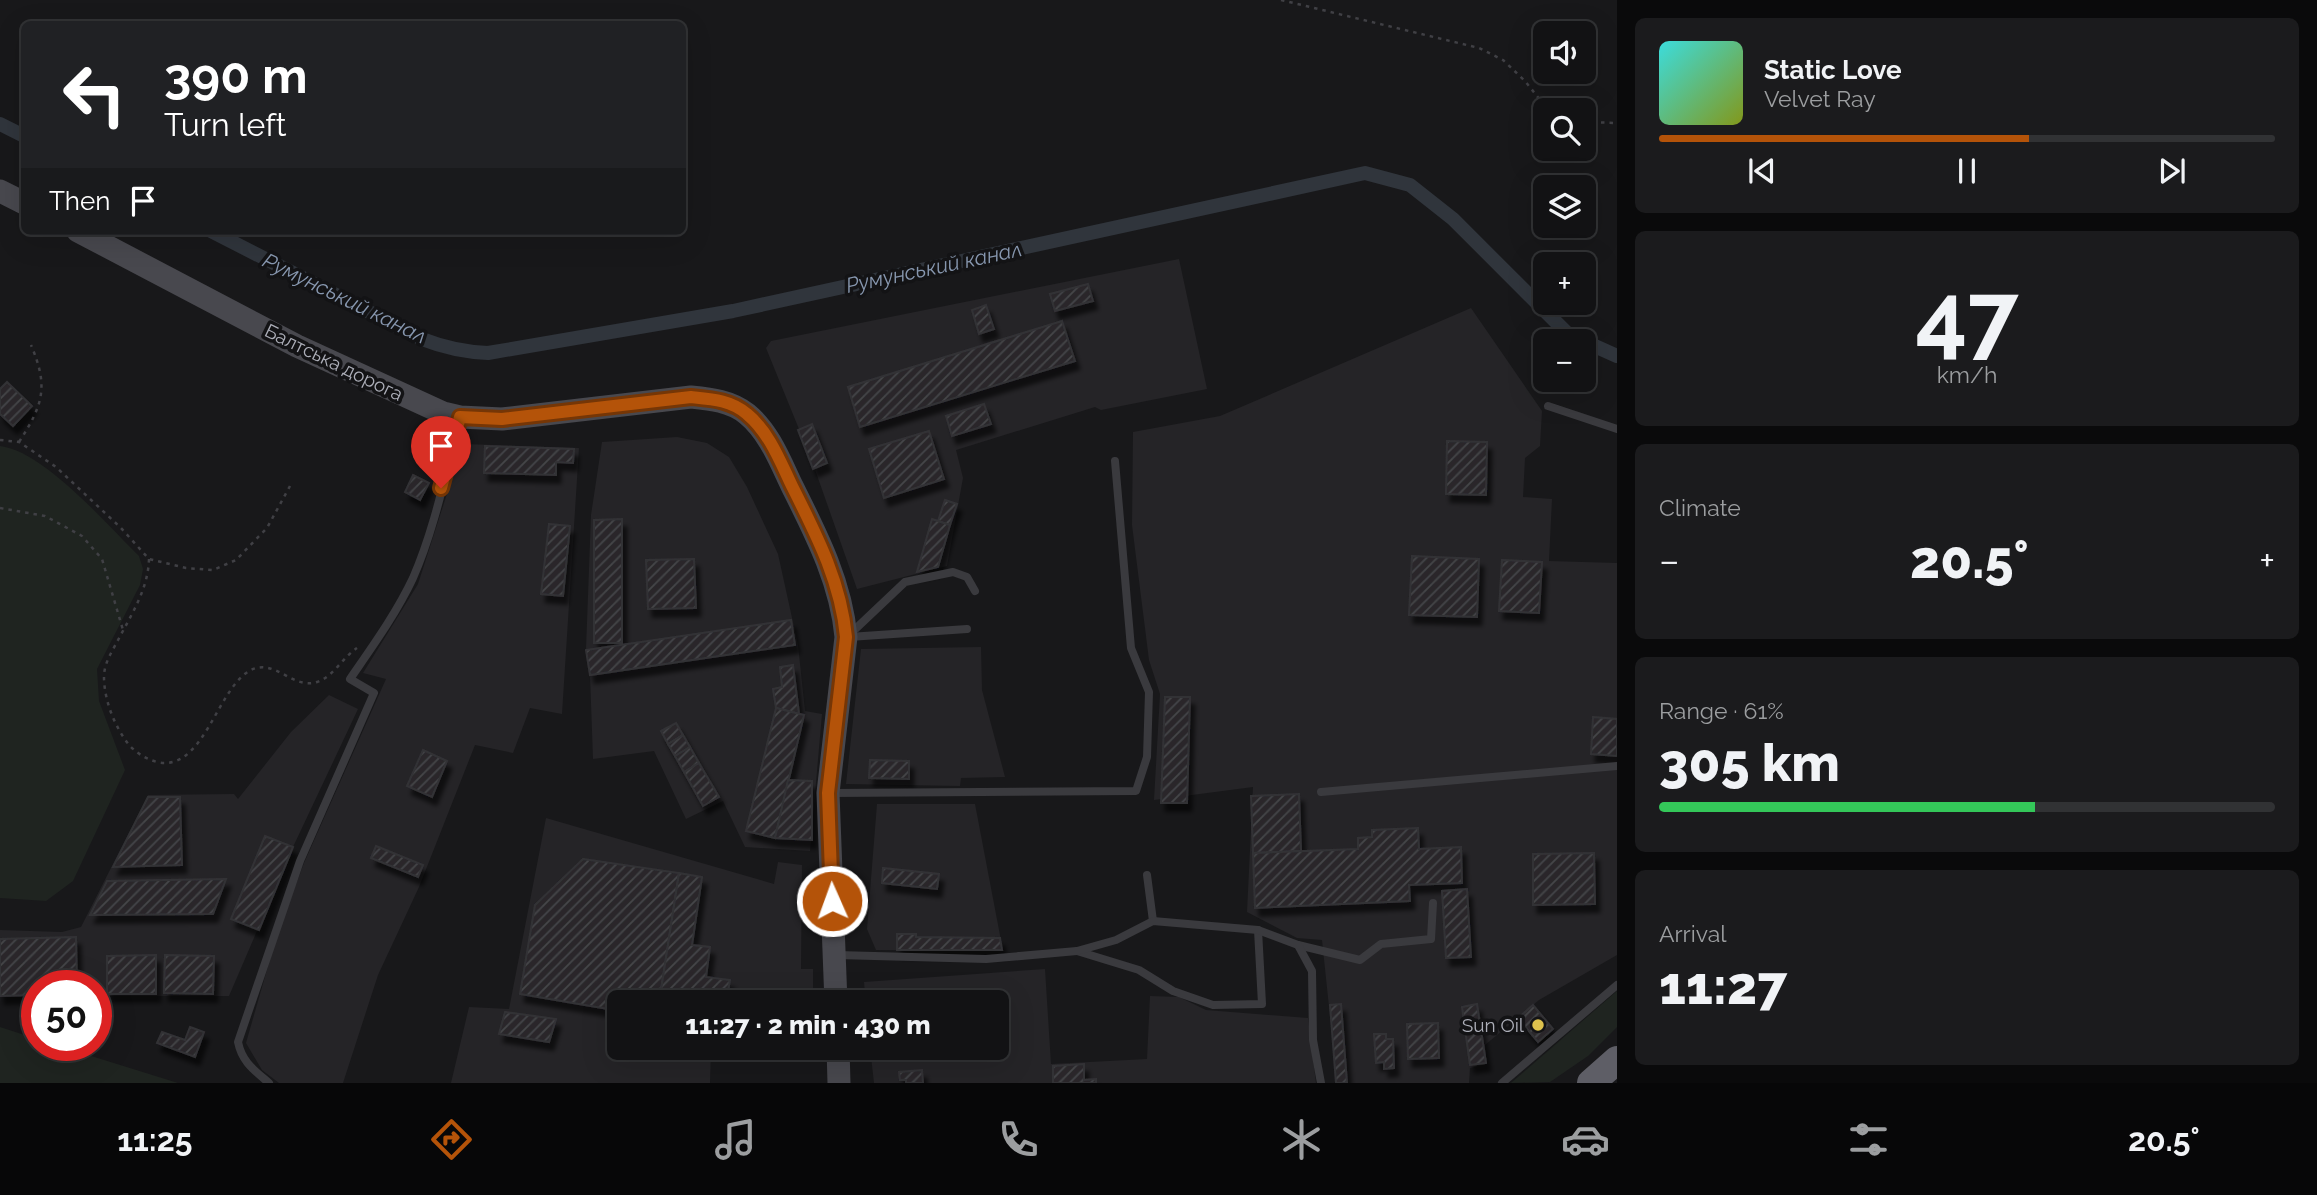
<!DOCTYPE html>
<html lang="en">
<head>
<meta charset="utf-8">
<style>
  :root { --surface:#121214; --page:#1b1b1d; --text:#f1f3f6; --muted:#9c9ea0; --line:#313234; --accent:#b45309 }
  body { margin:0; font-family:Raleway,sans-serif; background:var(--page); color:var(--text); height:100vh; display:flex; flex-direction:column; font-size:26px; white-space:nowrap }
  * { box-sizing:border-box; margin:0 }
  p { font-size:23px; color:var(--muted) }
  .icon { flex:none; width:38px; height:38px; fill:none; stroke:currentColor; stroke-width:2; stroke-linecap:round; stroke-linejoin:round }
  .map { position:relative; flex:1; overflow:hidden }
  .details { display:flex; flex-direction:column; gap:18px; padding:18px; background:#0a0a0b; width:700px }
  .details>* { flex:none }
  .guide { position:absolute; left:21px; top:21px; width:665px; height:214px; border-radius:10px; box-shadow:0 7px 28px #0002,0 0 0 2px var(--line); background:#202124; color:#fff; overflow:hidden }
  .fabs { position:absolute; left:1533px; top:21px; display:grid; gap:14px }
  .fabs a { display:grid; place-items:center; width:63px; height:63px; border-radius:10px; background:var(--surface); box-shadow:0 7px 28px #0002,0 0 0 2px var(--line); font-size:35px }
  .speed { position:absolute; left:21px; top:970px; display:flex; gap:14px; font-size:35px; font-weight:700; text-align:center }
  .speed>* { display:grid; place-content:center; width:91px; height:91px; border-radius:50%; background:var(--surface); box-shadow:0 7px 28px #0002,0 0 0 2px var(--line); line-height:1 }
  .speed .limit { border:10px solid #d22; background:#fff; color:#111 }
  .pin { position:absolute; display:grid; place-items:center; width:60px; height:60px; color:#fff; margin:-72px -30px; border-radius:50% 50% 50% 0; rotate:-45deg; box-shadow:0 0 7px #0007 }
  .pin .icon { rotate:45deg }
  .me { position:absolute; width:77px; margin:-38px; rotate:358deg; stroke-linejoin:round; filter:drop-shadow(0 0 5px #0008) }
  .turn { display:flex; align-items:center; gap:24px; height:147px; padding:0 28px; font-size:32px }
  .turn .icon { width:91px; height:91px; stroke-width:2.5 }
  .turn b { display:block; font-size:49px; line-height:60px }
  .then { display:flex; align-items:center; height:66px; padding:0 28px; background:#0003; gap:14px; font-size:26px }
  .big { font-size:52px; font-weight:800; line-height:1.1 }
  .details .widget { flex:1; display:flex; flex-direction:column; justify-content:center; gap:10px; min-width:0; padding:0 24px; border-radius:10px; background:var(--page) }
  .details .dial { align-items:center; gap:0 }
  .dial b { font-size:91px; line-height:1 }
  .song { display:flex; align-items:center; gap:21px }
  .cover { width:84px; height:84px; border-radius:10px; background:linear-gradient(135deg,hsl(180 70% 55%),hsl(70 70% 35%)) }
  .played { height:7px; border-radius:4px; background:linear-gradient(90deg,var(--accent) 60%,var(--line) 60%) }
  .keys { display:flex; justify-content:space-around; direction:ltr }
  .heat { display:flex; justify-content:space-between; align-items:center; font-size:38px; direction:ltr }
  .charge { height:10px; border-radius:5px; background:linear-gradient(90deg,#34c759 61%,var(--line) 0) }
  .trip { position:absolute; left:607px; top:990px; width:402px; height:70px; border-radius:10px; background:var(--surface); box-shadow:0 7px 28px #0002,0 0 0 2px var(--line); font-weight:800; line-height:70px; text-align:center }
  .dock { display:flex; height:112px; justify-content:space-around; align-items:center; background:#070708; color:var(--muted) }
  .dock .icon { width:49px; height:49px }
  .dock .selected { color:var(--accent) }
  .dock b { font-size:32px; color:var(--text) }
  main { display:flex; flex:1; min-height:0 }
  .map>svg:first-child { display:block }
</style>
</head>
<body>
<main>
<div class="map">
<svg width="1617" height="1083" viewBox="0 0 1617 1083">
  <defs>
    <pattern id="building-hatch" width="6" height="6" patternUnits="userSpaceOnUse" patternTransform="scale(1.75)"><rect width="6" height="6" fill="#29282b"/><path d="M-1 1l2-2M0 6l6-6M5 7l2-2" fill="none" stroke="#454548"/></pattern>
    <filter id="shadow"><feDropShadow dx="4.5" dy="8" stdDeviation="2" flood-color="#0009"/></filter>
  </defs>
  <rect width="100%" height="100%" fill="#18181a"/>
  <!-- built -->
  <g fill="#252427">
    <path d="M1179,259L1207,389L1101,410L1095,407L956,450L963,478L947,566L857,589L812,461L766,348L771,341Z"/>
    <path d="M1471,308L1542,411L1540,446L1525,458L1523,497L1552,499L1549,561L1617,563V955L1539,1000L1485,1045L1487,1064L1470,1068L1469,1083H1337L1322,940L1297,938L1247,912L1253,787L1154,800L1160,694L1149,660L1132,525L1133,432L1220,416Z"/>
    <path d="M677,437L707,443L729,457L747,487L778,554L798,645L805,711L822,714L810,851L745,847L723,801L686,819L654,751L593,759L590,675L586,649L591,515L602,442Z"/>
    <path d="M463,444L579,448L562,714L530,708L513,753L475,745L419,887L378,975L343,1083H279L262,1070L246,1043L278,931L304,863L386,679L363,673L418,584Z"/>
    <path d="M981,647L982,690L1005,777L961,778L960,786L846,784L861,649Z"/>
    <path d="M329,695L358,709L293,847L229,996H96V985H37V996H0V930L62,932L81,927L148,795L234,794L238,799L291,732Z"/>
    <path d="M877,804H975L1003,951L876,950L867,929Z"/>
    <path d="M546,818L774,884L778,862L802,865L801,969H813V1003H620V1048H711L710,1083H451L469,1007L509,1009Z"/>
    <path d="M1045,969L1051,1064L1147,1059L1150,996L1179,997L1206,1010L1308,1018L1316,1083H874L870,1048H998V1003H866L864,982Z"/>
  </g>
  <!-- green -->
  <g fill="#1f2420">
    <path d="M0,446C44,451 107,525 139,556L143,569L140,585L97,669L99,701L125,770L73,881L46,901L0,898Z"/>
    <path d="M1617,991V1027L1588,1056L1550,1082L1511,1083Z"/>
    <path d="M0,1027L37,1039V1045H56L178,1083H0Z"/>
  </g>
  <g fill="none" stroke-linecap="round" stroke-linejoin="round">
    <!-- canal -->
    <g stroke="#30353c" stroke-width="14">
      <path d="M0,124L24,136"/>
      <path d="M211,231L422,339C445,348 464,352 488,353L733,311L1365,173L1410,185L1453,219L1568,334L1617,356"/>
    </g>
  </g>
  <!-- building -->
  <g fill="url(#building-hatch)" stroke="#333236" stroke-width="2" filter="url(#shadow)">
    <path d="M1088,284L1093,301L1055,311L1050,294Z"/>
    <path d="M986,305L994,329L979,334L972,310Z"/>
    <path d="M1062,321L1075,361L860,427L848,387Z"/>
    <path d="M7,382L32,406L13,426L0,414V389Z"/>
    <path d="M984,404L991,424L952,436L946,416Z"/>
    <path d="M812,424L827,463L813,469L798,430Z"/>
    <path d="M929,431L944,479L884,498L869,449Z"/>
    <path d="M1447,441L1487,442L1486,495L1446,494Z"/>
    <path d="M485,446L574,449L573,463L556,462V475L484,473Z"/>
    <path d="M413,475L429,483L420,500L405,492Z"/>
    <path d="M945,500L957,504L950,525L938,521Z"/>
    <path d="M622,519V643H594V520Z"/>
    <path d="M932,519L950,525L938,567L917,572Z"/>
    <path d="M549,524L570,526L563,596L541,594Z"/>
    <path d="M1412,556L1479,559L1477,617L1409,615Z"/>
    <path d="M694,559L696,608L648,609L646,560Z"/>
    <path d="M1502,560L1542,562L1539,613L1499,611Z"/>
    <path d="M791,620L795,645L590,675L586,650Z"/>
    <path d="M793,665L799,714L776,708L773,689L782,687L780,667Z"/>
    <path d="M1165,697H1190L1187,803H1161Z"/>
    <path d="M776,708L804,715L775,838L746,831Z"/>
    <path d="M1593,717L1617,719V756L1591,754Z"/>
    <path d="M676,723L683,735L668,744L661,731Z"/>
    <path d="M683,735L690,747L675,756L668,744Z"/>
    <path d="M690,747L699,763L684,772L675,756Z"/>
    <path d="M423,750L447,761L432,797L407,786Z"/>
    <path d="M870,760L909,761V779L869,778Z"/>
    <path d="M699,763L719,797L703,806L684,772Z"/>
    <path d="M788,780L812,781V840L775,838Z"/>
    <path d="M1299,794L1301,851L1253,853L1251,796Z"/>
    <path d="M148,797H180L182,865L113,867Z"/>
    <path d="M1418,828L1419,849L1461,847L1462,883L1409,885L1410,901L1255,908L1253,853L1358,849V838L1372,837V830Z"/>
    <path d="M265,836L293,847L259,930L231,919Z"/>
    <path d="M376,846L423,865L418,877L371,858Z"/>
    <path d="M1594,853L1595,904L1533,905V854Z"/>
    <path d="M583,859L679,873L659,1003H620V1011L520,994L535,905Z"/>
    <path d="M883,868L939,874L937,889L882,883Z"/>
    <path d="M679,873L702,877L692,945L710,947L706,977L730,980L726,1003H659Z"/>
    <path d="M226,879L213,914L90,915L107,881Z"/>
    <path d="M1467,889L1471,957L1446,958L1442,891Z"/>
    <path d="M897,934H916V937L1000,938L1002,950H897Z"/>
    <path d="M76,937L77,985H37V995L0,996V939Z"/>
    <path d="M156,955V994H107V956Z"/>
    <path d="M165,955L214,956L213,994L164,993Z"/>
    <path d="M1341,1004L1347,1083H1336L1330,1005Z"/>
    <path d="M1477,1004L1486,1063L1470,1065L1462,1007Z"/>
    <path d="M1533,1005L1553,1029L1538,1042L1518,1018Z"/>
    <path d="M505,1012L556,1019L549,1042L499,1034Z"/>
    <path d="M1438,1023L1439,1058L1408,1059L1407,1024Z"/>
    <path d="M190,1027L204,1032L195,1057L157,1043L162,1032L185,1040Z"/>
    <path d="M1374,1034H1386V1039H1393L1394,1068L1384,1069V1062L1376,1063Z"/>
    <path d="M1084,1064V1080L1096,1079V1083H1053V1066Z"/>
    <path d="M922,1070L923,1083H906V1080H900L899,1072Z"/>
  </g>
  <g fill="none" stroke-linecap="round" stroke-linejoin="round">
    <!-- path -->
    <g stroke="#404045" stroke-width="2.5" stroke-dasharray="3.5 5" stroke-linecap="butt">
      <path d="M1281,0L1479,48L1503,60L1525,81L1548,110"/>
      <path d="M1584,122L1617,123"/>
      <path d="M0,440L19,442L56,467L121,528L149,559L186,568L213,570L236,560L267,528L290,486"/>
      <path d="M19,442C43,405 49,387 31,345"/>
      <path d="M0,508L45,516L82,536L102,559L123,630"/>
      <path d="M149,559C148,590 131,615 117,642C111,653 104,664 104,677C104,700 115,728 130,746C138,754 146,759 157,762C204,773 217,687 251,670C275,658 293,690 317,682C333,677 343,657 357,648"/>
    </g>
    <!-- service -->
    <g stroke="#3a3a3e" stroke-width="8">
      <path d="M1548,406L1617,429"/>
      <path d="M849,635L905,582L953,572L967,577L975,591"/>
      <path d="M849,637L967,629"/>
      <path d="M1321,792L1617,766"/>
      <path d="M831,793L1136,791L1147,757L1149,692L1131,648L1115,461"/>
      <path d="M1147,875L1153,921"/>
      <path d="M1298,945L1360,960L1381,944L1431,939L1433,903"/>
      <path d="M1077,951L1139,970L1173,991L1213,1005L1262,1004L1258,930"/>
      <path d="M837,955L986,959L1077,951L1116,940L1153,921L1258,930L1298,945L1312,971L1313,1040L1321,1083"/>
      <path d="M269,1083C254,1070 242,1062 238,1042L300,861L374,693L350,679C372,647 396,614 413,578C435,528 446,471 460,418"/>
      <path d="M1502,1083L1617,985"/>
    </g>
    <!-- secondary -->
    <g stroke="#48484e" stroke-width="23">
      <path d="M0,191L24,203"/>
      <path d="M78,231L297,346L443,413L460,417L502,419L691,397C711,399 731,401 747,414C769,432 780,461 792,486C816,534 841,582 846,637L828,793L836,1003"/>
      <path d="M838,1048L839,1083"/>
    </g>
    <!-- trunk -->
    <path stroke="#5e5e66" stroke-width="28" d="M1591,1083L1617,1060"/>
  </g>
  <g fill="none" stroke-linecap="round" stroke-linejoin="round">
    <!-- route casing -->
    <g stroke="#753606" stroke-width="18">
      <path id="route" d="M441,488L460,417L502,419L691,397C711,399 731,400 747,414C769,432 780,461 792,486C816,534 841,582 846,637L828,793L832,901"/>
    </g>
    <!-- route -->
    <use href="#route" stroke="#b45309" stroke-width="12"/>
  </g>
  <!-- markers -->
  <circle fill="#ddc14d" stroke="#131315" stroke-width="2.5" cx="1538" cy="1025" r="7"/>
  <g text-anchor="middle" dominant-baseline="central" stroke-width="7" stroke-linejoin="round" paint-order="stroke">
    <!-- street labels -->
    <g font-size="19" fill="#acaeb8" stroke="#131315">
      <text transform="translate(334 362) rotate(26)">Балтська дорога</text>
    </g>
    <!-- poi labels -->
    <g font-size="19" fill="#acaeb8" stroke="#131315" text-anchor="end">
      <text x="1524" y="1025">Sun Oil</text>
    </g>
    <!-- water labels -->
    <g font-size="21" font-style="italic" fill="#8797af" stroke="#131315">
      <text transform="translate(934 267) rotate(-12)">Румунський канал</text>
      <text transform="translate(345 298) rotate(26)">Румунський канал</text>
    </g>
  </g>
</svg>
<div class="fabs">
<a><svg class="icon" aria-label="sound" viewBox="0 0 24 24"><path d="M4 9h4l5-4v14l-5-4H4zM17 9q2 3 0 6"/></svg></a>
<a><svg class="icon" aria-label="search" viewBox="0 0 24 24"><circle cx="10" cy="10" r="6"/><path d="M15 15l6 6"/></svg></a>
<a><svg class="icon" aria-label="layers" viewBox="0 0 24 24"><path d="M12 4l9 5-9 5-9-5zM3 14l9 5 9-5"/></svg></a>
<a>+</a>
<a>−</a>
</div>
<div class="speed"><div class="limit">50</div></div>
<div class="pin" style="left:441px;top:488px;background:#d93025"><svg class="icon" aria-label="arrive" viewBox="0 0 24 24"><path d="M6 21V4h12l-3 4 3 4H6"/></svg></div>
<svg class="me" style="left:832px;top:901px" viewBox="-20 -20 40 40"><circle r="17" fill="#b45309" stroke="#fff" stroke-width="3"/><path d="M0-11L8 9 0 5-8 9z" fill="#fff"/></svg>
<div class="trip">11:27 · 2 min · 430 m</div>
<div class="guide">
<div class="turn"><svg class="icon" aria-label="left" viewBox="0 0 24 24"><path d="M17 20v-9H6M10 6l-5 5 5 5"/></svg><div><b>390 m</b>Turn left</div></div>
<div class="then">Then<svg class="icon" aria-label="arrive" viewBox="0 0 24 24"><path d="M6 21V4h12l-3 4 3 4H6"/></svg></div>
</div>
</div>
<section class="details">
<div class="widget">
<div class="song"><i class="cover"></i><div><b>Static Love</b><p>Velvet Ray</p></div></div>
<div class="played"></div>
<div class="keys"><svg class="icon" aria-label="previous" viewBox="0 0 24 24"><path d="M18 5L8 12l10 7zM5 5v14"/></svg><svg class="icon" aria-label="pause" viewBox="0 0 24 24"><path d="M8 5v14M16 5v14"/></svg><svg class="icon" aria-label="next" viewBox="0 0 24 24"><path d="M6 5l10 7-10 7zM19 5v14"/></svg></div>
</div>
<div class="widget dial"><b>47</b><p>km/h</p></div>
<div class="widget"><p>Climate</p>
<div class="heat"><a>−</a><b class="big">20.5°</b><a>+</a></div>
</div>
<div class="widget"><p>Range · 61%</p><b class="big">305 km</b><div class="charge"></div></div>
<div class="widget"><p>Arrival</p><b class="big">11:27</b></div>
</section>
</main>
<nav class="dock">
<b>11:25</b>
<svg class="icon selected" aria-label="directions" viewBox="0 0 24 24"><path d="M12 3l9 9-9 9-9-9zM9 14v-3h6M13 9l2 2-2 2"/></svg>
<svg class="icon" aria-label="music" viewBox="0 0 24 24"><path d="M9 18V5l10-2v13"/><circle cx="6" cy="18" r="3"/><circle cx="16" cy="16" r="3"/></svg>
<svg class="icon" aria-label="phone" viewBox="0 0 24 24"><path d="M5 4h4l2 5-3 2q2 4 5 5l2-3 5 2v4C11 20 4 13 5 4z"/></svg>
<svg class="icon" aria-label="climate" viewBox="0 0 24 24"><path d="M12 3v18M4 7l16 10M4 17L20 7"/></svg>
<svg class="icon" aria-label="car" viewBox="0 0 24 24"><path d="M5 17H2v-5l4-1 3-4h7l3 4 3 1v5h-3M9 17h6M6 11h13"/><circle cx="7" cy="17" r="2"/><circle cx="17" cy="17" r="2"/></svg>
<svg class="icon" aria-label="filters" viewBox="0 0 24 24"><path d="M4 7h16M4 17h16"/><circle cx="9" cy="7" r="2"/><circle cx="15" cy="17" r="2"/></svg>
<b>20.5°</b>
</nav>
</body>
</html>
